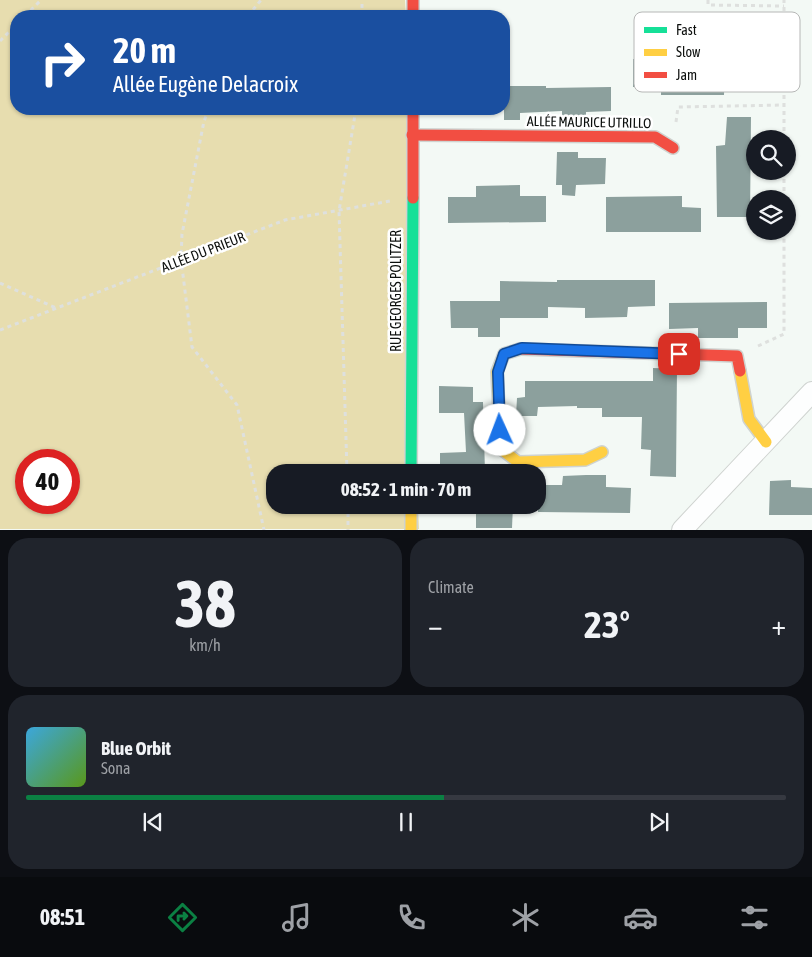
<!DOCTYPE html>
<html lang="en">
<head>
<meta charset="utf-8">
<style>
  :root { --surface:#171b24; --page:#20242c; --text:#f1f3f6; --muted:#9ea1a6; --line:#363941; --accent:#0b8043 }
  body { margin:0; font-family:"Asap Condensed",sans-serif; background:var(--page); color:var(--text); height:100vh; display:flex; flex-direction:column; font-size:19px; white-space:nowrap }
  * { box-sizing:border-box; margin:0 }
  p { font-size:16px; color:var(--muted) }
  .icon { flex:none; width:28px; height:28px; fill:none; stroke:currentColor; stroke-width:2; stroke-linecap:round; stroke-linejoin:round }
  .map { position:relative; height:530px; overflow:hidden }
  .sheet { display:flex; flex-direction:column; gap:8px; padding:8px; background:#0d0f14; flex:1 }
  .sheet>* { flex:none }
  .banner { position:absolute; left:10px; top:10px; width:500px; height:105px; border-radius:20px; box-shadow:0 1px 4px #0004; background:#1a4fa0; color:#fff; overflow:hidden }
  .buttons { position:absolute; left:746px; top:130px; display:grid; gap:10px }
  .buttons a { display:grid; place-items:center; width:50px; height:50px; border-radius:50%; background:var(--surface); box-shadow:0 1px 4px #0004; font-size:25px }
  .speed { position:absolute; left:15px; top:449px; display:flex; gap:10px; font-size:25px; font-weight:700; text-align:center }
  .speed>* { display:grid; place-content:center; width:65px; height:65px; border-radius:50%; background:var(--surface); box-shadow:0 1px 4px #0004; line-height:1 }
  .speed .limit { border:8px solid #d22; background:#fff; color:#111 }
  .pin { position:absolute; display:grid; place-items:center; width:42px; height:42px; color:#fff; margin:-21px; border-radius:10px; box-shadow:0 2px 8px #0006 }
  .me { position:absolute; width:55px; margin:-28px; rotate:358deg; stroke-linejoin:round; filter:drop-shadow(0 0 4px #0008) }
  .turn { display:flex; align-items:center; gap:18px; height:105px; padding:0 20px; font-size:22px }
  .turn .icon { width:65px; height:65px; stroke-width:2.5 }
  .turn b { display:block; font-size:35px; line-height:42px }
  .big { font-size:38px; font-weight:700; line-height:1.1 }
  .sheet .tile { flex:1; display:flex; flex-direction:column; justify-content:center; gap:8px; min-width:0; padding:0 18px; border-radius:20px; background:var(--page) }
  .sheet .dial { align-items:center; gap:0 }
  .dial b { font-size:65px; line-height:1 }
  .song { display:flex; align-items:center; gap:15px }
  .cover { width:60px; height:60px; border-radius:8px; background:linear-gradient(135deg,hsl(200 70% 55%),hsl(90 70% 35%)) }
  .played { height:5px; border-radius:2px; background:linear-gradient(90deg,var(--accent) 55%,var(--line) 55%) }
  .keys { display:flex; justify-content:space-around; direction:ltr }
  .heat { display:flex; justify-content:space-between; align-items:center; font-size:28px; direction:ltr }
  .sheet .tiles { flex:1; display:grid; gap:8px; grid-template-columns:1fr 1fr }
  .tile:last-child { grid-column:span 2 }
  .trip { position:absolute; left:266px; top:464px; width:280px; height:50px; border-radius:20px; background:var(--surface); box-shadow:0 1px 4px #0004; font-weight:700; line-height:50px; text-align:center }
  .tab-bar { display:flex; height:80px; justify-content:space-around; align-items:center; background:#090b0e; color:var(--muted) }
  .tab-bar .icon { width:35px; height:35px }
  .tab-bar .current { color:var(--accent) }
  .tab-bar b { font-size:22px; color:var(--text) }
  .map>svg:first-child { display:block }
</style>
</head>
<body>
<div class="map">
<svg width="812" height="530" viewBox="0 0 812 530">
  <rect width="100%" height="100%" fill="#f3f9f5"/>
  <!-- forest -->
  <path fill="#e7ddaf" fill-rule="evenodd" d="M0,0H405L406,16H16V109H409L418,472H275V505H418L419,529H0ZM26,460H69V502H26Z"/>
  <!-- building -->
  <g fill="#8ca09d">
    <path d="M633,59L725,61L724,95H661V87H633Z"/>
    <path d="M504,86H546V88L611,87V111L586,112V121H562V111L520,113V120H504Z"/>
    <path d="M727,117H751L750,217H717L716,146L725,145Z"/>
    <path d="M557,152H578V158H606L605,184L576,185L575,196L562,195V185H556Z"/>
    <path d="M520,185V196H546V222L448,223V197H476V186Z"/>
    <path d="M682,196V207L701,208V232H606V197Z"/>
    <path d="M557,280H655V306L628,307L627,317L585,318V308L548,307V318H500V337H478V328H451L450,301H500V281L557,282Z"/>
    <path d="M767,302V328H738V338H698V328L669,329V303Z"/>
    <path d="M653,368L677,369L676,477L650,476L651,450L641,449L642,417H602V408H577V406L538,407L537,416H516L517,398L525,397V381H653Z"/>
    <path d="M439,386L473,387V402H483L485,472H440V453L466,452L464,413H439Z"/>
    <path d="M586,475H606V487L631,488L630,513L538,512V485H562L563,476Z"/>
    <path d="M791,480V487L812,488V515H769L770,481Z"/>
    <path d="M476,505H513L512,528H476Z"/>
  </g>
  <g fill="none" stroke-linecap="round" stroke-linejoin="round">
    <!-- street casing -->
    <g stroke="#cfd3d0" stroke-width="22">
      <path id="street" d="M682,530L812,392"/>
    </g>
    <!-- fast casing -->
    <g stroke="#cfd3d0" stroke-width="14">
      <path id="fast" d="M411,472L413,198"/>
    </g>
    <!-- slow casing -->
    <g stroke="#cfd3d0" stroke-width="14">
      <g id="slow">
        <path d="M520,349L504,354L497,372L501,449L518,462L585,460L602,452"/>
        <path d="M740,371L749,419L766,442"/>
        <path d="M411,505V530"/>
      </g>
    </g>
    <!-- jam casing -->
    <g stroke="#cfd3d0" stroke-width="14">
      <g id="jam">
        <path d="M413,0V16"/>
        <path d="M412,135L655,137L673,148"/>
        <path d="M413,198V109"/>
        <path d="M520,349L737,356L740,371"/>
      </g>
    </g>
    <!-- path -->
    <g stroke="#dee0de" stroke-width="3" stroke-dasharray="4 4" stroke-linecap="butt">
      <path d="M708,0V5L784,6"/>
      <path d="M25,16L41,0"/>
      <path d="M248,16L261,0"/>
      <path d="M362,16V0"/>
      <path d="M0,41L16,25"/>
      <path d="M209,109L204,121L182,234L181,259L192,347L237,405L264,530"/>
      <path d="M676,122L678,107L784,105"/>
      <path d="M784,139V0"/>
      <path d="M784,199V171"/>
      <path d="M0,283L56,308"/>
      <path d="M0,330L285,220L390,201"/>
      <path d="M758,346L784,334V231"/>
      <path d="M347,472L339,211L356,109"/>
      <path d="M348,505V530"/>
    </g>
    <!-- street -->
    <use href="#street" stroke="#fdfefe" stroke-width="20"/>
    <!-- fast -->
    <use href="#fast" stroke="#16e098" stroke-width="11"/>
    <!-- slow -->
    <use href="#slow" stroke="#ffcf43" stroke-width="11"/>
    <!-- jam -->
    <use href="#jam" stroke="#f24e42" stroke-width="11"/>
  </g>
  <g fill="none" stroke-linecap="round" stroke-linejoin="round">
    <!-- route casing -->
    <g stroke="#114b97" stroke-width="12">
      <path id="route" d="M500,430L498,372L504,354L522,348L679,354"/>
    </g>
    <!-- route -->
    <use href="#route" stroke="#1a73e8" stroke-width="9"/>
  </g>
  <g text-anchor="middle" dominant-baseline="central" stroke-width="5" stroke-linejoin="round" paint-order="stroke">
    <!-- street labels -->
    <g font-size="14" fill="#0b0e0c" stroke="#fff">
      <text transform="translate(589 122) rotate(1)">ALLÉE MAURICE UTRILLO</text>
      <text transform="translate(203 252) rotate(-21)">ALLÉE DU PRIEUR</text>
      <text transform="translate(396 291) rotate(-90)">RUE GEORGES POLITZER</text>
    </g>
  </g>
  <!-- legend -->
  <rect x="634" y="12" width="166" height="80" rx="8" fill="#fff" stroke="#b6b7b6" stroke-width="1"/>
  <rect x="644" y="27" width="23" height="6" fill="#16e098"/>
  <rect x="644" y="49" width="23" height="7" fill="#ffcf43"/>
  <rect x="644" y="72" width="23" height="6" fill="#f24e42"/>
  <g font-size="14" fill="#0b0e0c">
    <text x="676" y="35">Fast</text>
    <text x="676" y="57">Slow</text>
    <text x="676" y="80">Jam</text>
  </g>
</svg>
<div class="buttons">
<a><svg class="icon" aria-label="search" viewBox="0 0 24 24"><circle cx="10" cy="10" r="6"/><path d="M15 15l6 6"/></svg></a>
<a><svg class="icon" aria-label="layers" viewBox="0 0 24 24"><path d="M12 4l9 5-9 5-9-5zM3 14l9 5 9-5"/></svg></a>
</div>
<div class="speed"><div class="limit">40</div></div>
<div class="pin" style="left:679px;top:354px;background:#d93025"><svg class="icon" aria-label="arrive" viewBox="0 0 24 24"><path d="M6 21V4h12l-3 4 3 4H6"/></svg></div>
<svg class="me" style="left:500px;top:430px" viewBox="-20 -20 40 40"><circle r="19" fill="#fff"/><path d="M0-13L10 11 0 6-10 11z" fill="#1a73e8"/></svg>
<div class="trip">08:52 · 1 min · 70 m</div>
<div class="banner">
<div class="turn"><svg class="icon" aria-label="right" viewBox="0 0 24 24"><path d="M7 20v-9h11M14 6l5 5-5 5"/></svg><div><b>20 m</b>Allée Eugène Delacroix</div></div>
</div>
</div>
<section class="sheet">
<div class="tiles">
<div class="tile dial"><b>38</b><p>km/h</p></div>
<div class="tile"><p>Climate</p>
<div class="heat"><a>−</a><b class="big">23°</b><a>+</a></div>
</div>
<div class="tile">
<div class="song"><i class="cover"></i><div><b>Blue Orbit</b><p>Sona</p></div></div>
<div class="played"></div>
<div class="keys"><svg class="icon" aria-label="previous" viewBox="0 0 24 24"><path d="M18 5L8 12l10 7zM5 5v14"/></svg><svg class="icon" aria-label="pause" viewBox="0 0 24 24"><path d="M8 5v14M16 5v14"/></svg><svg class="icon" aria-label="next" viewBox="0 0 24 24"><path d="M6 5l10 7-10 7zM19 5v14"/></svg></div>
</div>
</div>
</section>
<nav class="tab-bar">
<b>08:51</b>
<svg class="icon current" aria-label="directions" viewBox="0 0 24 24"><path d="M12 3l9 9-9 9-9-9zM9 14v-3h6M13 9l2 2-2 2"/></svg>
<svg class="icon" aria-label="music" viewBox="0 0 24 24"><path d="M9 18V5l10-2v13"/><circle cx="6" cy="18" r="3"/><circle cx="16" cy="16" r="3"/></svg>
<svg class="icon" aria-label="phone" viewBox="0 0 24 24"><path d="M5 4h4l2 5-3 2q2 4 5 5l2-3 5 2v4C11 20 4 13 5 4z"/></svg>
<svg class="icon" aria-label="climate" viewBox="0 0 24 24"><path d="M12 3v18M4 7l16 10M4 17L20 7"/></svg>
<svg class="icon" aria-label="car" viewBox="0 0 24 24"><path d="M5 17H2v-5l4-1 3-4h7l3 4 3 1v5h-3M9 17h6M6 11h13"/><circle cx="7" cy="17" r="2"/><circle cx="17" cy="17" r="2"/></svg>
<svg class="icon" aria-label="filters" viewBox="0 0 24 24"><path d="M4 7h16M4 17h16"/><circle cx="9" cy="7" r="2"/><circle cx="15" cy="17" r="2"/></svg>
</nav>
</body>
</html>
